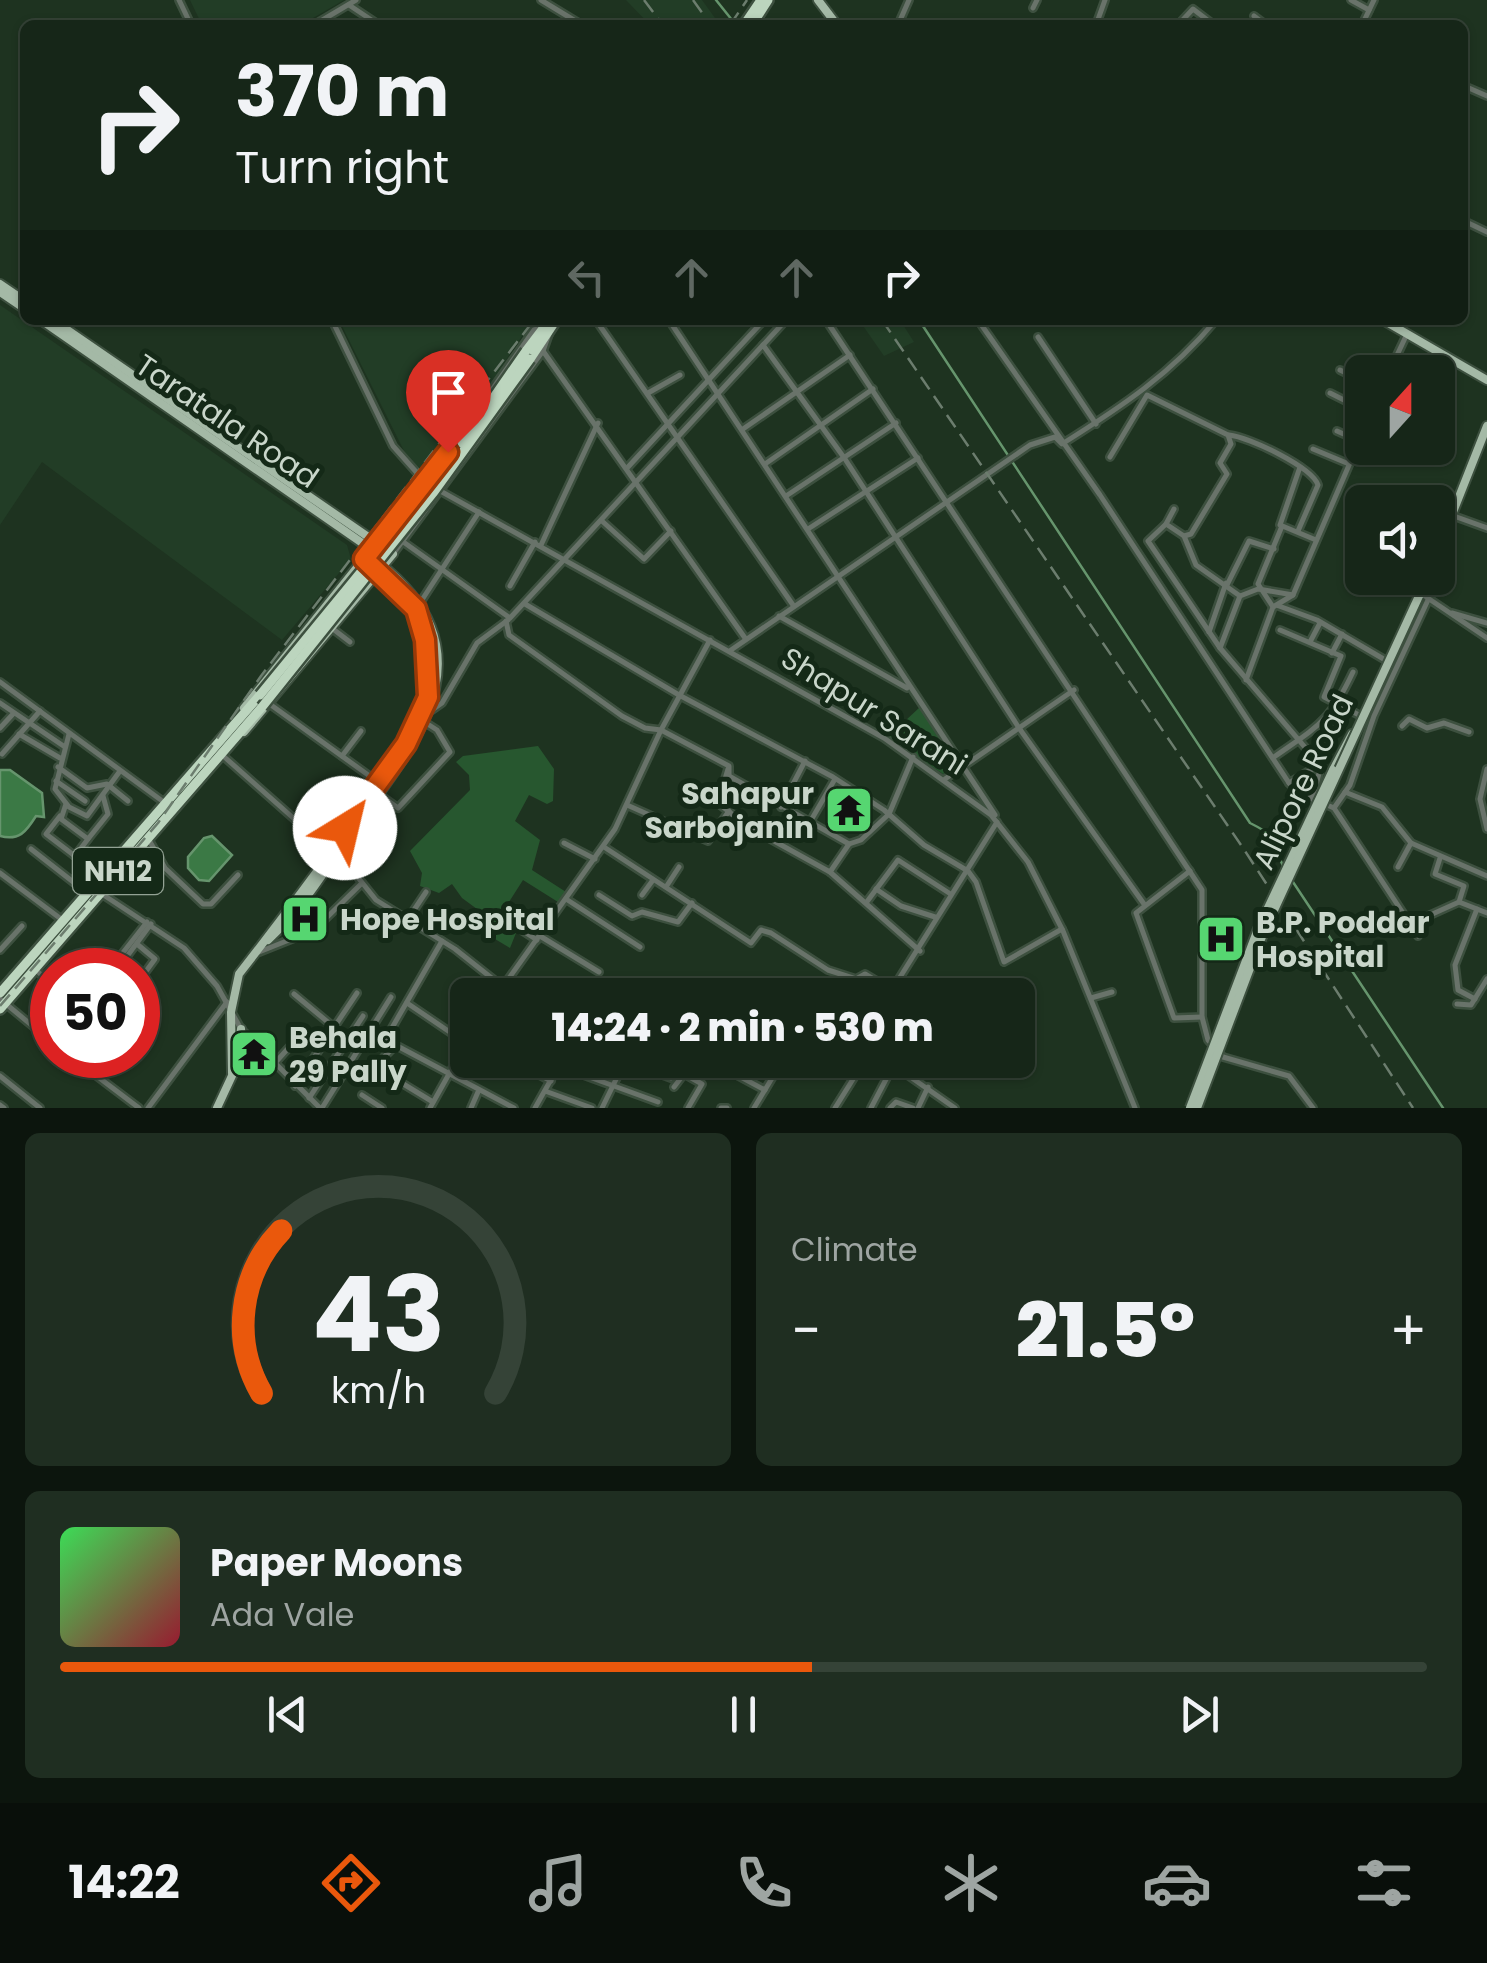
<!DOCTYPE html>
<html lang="en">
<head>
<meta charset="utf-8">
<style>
  :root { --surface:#162618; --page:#1f2e21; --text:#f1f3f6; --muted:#9ea5a2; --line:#354337; --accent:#ea580c }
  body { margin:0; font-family:Poppins,sans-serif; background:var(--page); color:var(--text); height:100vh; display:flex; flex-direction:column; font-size:38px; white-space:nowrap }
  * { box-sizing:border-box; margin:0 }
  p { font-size:32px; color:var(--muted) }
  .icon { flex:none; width:55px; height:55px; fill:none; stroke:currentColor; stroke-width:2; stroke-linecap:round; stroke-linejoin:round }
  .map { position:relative; height:1108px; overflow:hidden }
  .details { display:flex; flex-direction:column; gap:25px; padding:25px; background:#0c150d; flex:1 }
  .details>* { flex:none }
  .banner { position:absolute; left:20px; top:20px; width:1448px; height:305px; border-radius:15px; box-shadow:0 2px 8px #0004,0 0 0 2px var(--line); background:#162618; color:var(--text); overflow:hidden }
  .needle { width:65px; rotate:21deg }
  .buttons { position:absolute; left:1345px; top:355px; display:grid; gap:20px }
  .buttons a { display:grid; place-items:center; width:110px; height:110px; border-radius:15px; background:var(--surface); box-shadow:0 2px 8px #0004,0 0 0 2px var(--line); font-size:50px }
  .speed { position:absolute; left:30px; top:948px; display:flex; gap:20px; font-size:50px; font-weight:700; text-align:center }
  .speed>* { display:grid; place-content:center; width:130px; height:130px; border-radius:50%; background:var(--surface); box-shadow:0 2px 8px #0004,0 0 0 2px var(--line); line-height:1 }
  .speed .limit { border:15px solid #d22; background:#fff; color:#111 }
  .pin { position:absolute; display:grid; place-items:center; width:85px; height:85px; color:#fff; margin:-102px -42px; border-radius:50% 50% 50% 0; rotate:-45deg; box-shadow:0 0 10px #0007 }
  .pin .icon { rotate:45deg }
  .me { position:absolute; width:110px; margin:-55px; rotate:36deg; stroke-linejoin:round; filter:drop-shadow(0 0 8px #0008) }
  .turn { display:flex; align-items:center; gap:35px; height:210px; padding:0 50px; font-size:45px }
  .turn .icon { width:130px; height:130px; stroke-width:2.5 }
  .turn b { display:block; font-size:70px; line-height:85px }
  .lanes { display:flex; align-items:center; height:95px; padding:0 50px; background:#0003; justify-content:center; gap:50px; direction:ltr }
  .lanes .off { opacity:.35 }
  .big { font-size:75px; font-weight:800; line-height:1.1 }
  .details .tile { flex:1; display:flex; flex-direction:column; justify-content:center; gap:15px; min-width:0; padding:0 35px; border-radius:15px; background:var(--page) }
  .details .dial { align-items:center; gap:0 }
  .dial svg { height:260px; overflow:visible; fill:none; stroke:var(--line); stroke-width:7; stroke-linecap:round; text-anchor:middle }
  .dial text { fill:var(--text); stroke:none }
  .song { display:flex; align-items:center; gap:30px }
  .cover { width:120px; height:120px; border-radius:15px; background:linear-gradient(135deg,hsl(130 70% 55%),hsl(350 70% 35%)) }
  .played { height:10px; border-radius:5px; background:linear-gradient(90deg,var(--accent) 55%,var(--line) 55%) }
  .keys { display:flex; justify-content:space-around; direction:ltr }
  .heat { display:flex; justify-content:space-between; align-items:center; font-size:55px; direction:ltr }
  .details .tiles { flex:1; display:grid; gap:25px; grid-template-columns:1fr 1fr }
  .tile:last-child { grid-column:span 2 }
  .trip { position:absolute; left:450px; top:978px; width:585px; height:100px; border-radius:15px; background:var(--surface); box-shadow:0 2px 8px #0004,0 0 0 2px var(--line); font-weight:800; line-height:100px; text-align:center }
  .tabs { display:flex; height:160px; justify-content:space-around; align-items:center; background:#090f0a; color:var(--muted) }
  .tabs .icon { width:70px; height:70px }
  .tabs .selected { color:var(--accent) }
  .tabs b { font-size:45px; color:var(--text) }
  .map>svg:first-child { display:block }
</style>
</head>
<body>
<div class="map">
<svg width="1487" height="1108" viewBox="0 0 1487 1108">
  <rect width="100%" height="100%" fill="#1e3320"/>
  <!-- built -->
  <g fill="#223d26">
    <path d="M190,0H344L301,25H202Z"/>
    <path d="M626,0H702L720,25H650Z"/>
    <path d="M0,305L347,545L351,559L282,640L42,462L0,525Z"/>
    <path d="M339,320H533L434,467L425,471L409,461Z"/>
    <path d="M859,320H900L914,342L884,356Z"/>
  </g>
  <!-- green -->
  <g fill="#27572f">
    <path d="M920,707L958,765L943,774L888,737Z"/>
    <path d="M538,746L554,769L553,801L547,804L529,795L515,821L540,840L532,870L566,892L558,902L523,880L500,916L518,928L510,948L495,939L496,923L462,898L452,884L439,893L420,886L422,873L410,851L470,790L469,775L456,762L463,756Z"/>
  </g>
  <!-- water -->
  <g fill="#3b7945" stroke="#66956d" stroke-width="2.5">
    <path d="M0,770H10L42,793L44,817L36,816C26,832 19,841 0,836Z"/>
    <path d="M212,836L232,855L209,881L199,880L188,868V857L204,838Z"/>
  </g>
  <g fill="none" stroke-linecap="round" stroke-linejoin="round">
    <!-- stream -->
    <g stroke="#66956d" stroke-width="2.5">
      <path d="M716,0L736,25"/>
      <path d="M919,320L1250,823C1286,841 1270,840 1283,866"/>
      <path d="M1293,882L1443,1108"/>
    </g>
    <!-- minor casing -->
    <g stroke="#3d503f" stroke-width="10">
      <g id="minor">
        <path d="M179,0L191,25"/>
        <path d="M541,0L582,25"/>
        <path d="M1351,0L1369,10"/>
        <path d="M349,5L379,25"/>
        <path d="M1033,8L1037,0"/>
        <path d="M1254,16L1266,25"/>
        <path d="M314,25L356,0"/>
        <path d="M898,25L909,0"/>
        <path d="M1096,25L1105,0"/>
        <path d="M1178,25L1193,9L1214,25"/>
        <path d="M1362,25L1374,0"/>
        <path d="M1462,85L1487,96"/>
        <path d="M1462,220L1487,232"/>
        <path d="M332,320L393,446L426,483L884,738L991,815L1028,862L1063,931L1135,1108"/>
        <path d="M669,320L995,815"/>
        <path d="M826,320L1202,890V1017L1208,1040L1223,1057L1289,1076L1313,1108"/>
        <path d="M978,320L1100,495L1289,783L1299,793L1334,808L1418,936"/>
        <path d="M598,323L793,605"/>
        <path d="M1038,337L1096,424"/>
        <path d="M763,345L786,320"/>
        <path d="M543,351L745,638"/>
        <path d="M1340,370L1362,381"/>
        <path d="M1389,372L1407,334"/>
        <path d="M648,393L680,375"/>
        <path d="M1330,393L1362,409"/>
        <path d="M743,429L850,355"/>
        <path d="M1337,431L1359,441"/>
        <path d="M1229,435C1249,437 1312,467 1318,485L1298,531"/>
        <path d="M1313,449L1349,464"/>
        <path d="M1110,457L1147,395L1228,435L1231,444L1220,463L1227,474L1191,534L1184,536L1166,524L1174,509"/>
        <path d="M765,464L873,389"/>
        <path d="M628,467L764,320"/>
        <path d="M1300,467L1280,525L1316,540"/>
        <path d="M786,496L896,423"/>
        <path d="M1451,515L1487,528"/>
        <path d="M602,521L644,559L671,531"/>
        <path d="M1166,524L1148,541L1220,648L1321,766L1312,799"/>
        <path d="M808,529L918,458"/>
        <path d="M1184,536L1196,565L1240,596L1220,648"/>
        <path d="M402,541L510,618L763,345L845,459L1019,728L1144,904"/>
        <path d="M376,544L426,483L534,330L541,328"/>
        <path d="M541,545L598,423"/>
        <path d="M1355,549L1362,552"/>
        <path d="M393,554L543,351L549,334"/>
        <path d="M1398,578L1487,638"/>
        <path d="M1227,585L1249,541L1274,549"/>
        <path d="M510,586L535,542"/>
        <path d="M1240,596L1258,589L1293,595"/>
        <path d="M525,604L679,695L833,777L884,810L924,845L968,871L976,882L1004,962L1062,929"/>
        <path d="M418,606L479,512"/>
        <path d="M1279,606L1317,620L1387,661"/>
        <path d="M1273,607L1258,584L1282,526"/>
        <path d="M1452,613L1487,623"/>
        <path d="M779,616L907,688"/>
        <path d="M506,621L509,635L622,716L645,728L661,730L729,766V776L849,844"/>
        <path d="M333,629L350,642"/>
        <path d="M1280,630L1341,656L1324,697L1361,716"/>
        <path d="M1209,632L1226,583"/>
        <path d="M1310,642L1320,623"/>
        <path d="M731,650L1030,445L1055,437L1062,444C1121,407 1171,374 1216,320"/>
        <path d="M1332,653L1342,634"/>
        <path d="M1246,680L1273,607L1293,595L1362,435"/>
        <path d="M0,682L165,803"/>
        <path d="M0,703L65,747"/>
        <path d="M271,705L382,785"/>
        <path d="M432,710L442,703L477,643L508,620"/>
        <path d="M1402,726L1409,719L1427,728L1444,723L1469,732"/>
        <path d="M0,728L13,714"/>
        <path d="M19,734L60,758"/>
        <path d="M69,734L55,789L69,807L87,816L120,771"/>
        <path d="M2,754L40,711"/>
        <path d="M221,754L352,870L376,900L455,949L503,987"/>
        <path d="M342,756L361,731"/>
        <path d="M1274,757C1318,726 1329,723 1353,672"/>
        <path d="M58,767L87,788L107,784L128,801"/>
        <path d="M728,769L718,803L747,826L830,872L920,951"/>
        <path d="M1487,769L1480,799L1487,829"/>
        <path d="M945,779L1074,690"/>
        <path d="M56,781L85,801"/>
        <path d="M1289,783L1319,765"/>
        <path d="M1345,792L1382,807L1411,843L1487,876"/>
        <path d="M380,795L398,808L450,752L437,730L426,723"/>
        <path d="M66,804L61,819L88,839L108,814L103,796"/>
        <path d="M627,805L708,841L729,811"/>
        <path d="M781,807L805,761"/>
        <path d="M1334,808L1350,785L1374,716L1428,600"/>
        <path d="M60,816L46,834L88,866"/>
        <path d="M810,822L835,779"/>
        <path d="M149,840L165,868L203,904H211L238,875"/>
        <path d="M564,843L595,859"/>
        <path d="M604,847L751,943L761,930L771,933L828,970L856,979L865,974L892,990L997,822"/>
        <path d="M31,849L86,892"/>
        <path d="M75,856L88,839"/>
        <path d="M1440,858L1435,874L1464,886L1459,902"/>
        <path d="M1398,867L1411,843"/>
        <path d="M1190,871L1136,913L1174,1018L1202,1017"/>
        <path d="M830,872L849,844L861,840L889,814L913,757"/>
        <path d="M0,873L61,919"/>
        <path d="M666,887L679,867"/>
        <path d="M876,889L901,906L935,917"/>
        <path d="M102,894L184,948L217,986L241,1029L320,1108"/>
        <path d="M599,895L632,916L642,912L678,922L692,903"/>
        <path d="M642,895L653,880"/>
        <path d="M566,899L640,947"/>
        <path d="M866,903L898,860L949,893"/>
        <path d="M1428,916L1459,902L1487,913"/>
        <path d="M503,918L537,940"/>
        <path d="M408,919L426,892"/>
        <path d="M540,936L599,972"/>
        <path d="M137,944L155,959L144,974L138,970"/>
        <path d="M0,950L22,926"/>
        <path d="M259,952L314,930L362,883"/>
        <path d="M118,959L147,922"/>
        <path d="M36,970L52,985"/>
        <path d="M137,970L125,959L151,924"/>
        <path d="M294,994L335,1028"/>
        <path d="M497,995L615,829L661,730L710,640"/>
        <path d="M852,995L863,977"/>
        <path d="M1091,998L1112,992"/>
        <path d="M0,999L52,1042"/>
        <path d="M1475,999L1458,990L1455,965L1477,909"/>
        <path d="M407,1003L466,1043"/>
        <path d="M1457,1004L1471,1005L1487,979"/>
        <path d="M371,1032L514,1108"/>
        <path d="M385,1040L442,941"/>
        <path d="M395,1046L384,1057L382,1071L433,1102"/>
        <path d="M69,1055L139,1108"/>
        <path d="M511,1060L551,1081"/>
        <path d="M709,1060L765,1090"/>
        <path d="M886,1060L955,1108"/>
        <path d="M625,1061L671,1078"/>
        <path d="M274,1064L302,1033"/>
        <path d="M559,1066L658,1102"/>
        <path d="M738,1075L747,1060"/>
        <path d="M0,1076L40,1108"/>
        <path d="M295,1086L357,993"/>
        <path d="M674,1087L684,1074L702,1084L688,1108"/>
        <path d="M545,1091L592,1108"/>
        <path d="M362,1095L382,1108"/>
        <path d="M309,1098L363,1016"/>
        <path d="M0,1105L4,1108"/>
        <path d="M148,1108L227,1002"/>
        <path d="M322,1108L391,997"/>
        <path d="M430,1108L468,1040"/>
        <path d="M471,1108L478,1092"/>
        <path d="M535,1108L562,1060"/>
        <path d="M602,1108L625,1061L622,1060"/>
        <path d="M721,1108H727"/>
        <path d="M754,1108L783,1060"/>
        <path d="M835,1108L865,1060"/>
        <path d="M871,1108L893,1066"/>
        <path d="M890,1108L896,1102L913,1108"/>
        <path d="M918,1108L928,1087"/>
      </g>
    </g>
    <!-- major casing -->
    <g stroke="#3d503f" stroke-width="12">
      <g id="major">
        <path d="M818,0L837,25"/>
        <path d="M0,284L25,301"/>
        <path d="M0,292L25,309"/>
        <path d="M41,320L378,554"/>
        <path d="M53,320L393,554L244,732"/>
        <path d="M1383,320L1487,380"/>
        <path d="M1438,550L1487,426"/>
        <path d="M1419,596L1426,578"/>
        <path d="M244,708L367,555"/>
        <path d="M1333,770L1352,734"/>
        <path d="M268,940C301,910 327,868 352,831C416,742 494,654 379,563"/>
        <path d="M232,1073L231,1012L239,974C271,933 424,735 428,697C435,628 413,601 364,559"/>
        <path d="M217,1108L237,1065L241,1029"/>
      </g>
    </g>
    <!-- highway casing -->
    <g stroke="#3d503f" stroke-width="14">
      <g id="highway">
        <path d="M744,25L761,0"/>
        <path d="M752,25L768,0"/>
        <path d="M526,351L545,326"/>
        <path d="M530,359L556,320"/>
        <path d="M0,993L260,695"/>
        <path d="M0,1009L262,707"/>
      </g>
    </g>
    <!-- minor -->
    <use href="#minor" stroke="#69736a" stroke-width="5"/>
    <!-- major -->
    <use href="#major" stroke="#a4b9a6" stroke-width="8"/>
    <!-- highway -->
    <use href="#highway" stroke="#bcd5be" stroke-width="9"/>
    <!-- rail -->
    <g stroke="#6c7d6e" stroke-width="2.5" stroke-dasharray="15 8" stroke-linecap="butt">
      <path d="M644,0L663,25"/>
      <path d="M693,0L711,25"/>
      <path d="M730,25L747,0"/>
      <path d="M882,320L1243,848L1413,1108"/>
      <path d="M0,1006L158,823L261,676L534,320"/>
    </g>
    <!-- major-bridge casing -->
    <g stroke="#3d503f" stroke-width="12" stroke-linecap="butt">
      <g id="major-bridge">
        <path d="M1190,1108L1258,929L1333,770"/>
        <path d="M1197,1108L1263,934L1419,596"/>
      </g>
    </g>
    <!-- highway-bridge casing -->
    <g stroke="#3d503f" stroke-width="14" stroke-linecap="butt">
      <g id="highway-bridge">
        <path d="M462,443L526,351"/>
        <path d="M260,695L420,500"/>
        <path d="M262,707L433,493L530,359"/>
      </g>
    </g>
    <!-- major-bridge -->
    <use href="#major-bridge" stroke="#a4b9a6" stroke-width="8"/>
    <!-- highway-bridge -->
    <use href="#highway-bridge" stroke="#bcd5be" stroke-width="9"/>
  </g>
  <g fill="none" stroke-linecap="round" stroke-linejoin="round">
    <!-- route casing -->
    <g stroke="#983908" stroke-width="25">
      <path id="route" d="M345,828L406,744L428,697L425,640L416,609L364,559L448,452"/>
    </g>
    <!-- route -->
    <use href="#route" stroke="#ea580c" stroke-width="18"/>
  </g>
  <!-- icons -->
  <defs>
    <g id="temple-square" transform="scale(2.5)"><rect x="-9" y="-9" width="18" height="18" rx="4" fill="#56d671" stroke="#142917"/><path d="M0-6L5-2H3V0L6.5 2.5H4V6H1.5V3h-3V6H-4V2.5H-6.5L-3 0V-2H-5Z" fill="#111"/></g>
    <g id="hospital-square" transform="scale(2.5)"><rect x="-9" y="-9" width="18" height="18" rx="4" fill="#56d671" stroke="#142917"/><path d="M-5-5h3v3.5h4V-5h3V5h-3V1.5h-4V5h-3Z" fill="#111"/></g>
  </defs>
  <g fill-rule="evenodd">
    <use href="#temple-square" x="849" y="810"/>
    <use href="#hospital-square" x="305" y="919"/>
    <use href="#hospital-square" x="1221" y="939"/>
    <use href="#temple-square" x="254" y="1054"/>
  </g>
  <g text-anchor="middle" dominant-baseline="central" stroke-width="10" stroke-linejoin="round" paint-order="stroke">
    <!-- shield labels -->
    <rect fill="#142917" stroke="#93a294" stroke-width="2.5" x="73" y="848" width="90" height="46" rx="8"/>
    <g font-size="28" font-weight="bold" fill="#c9d6ca">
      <text x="118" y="871">NH12</text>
    </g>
    <!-- street labels -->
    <g font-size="30" fill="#c9d6ca" stroke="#142917">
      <text transform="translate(227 421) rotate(34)">Taratala Road</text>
      <text transform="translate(874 711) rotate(32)">Shapur Sarani</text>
      <text transform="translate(1303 782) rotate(-64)">Alipore Road</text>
    </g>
    <!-- poi labels -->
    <g font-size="30" font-weight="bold" fill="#c9d6ca" stroke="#142917" text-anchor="start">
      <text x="814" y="793" text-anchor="end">Sahapur<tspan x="814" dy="34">Sarbojanin</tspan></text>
      <text x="340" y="919">Hope Hospital</text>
      <text x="1256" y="922">B.P. Poddar<tspan x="1256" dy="34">Hospital</tspan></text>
      <text x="289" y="1037">Behala<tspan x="289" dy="34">29 Pally</tspan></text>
    </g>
  </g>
</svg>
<div class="buttons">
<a><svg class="needle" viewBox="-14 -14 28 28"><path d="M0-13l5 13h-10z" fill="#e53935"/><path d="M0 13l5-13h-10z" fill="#9ea5a2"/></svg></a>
<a><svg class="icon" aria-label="sound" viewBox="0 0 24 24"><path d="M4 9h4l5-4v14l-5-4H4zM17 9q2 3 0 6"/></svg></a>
</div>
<div class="speed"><div class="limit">50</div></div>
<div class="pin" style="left:448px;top:452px;background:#d93025"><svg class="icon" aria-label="arrive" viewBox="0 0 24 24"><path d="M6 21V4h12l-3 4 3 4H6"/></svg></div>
<svg class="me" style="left:345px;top:828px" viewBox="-20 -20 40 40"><circle r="19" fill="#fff"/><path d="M0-13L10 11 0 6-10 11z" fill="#ea580c"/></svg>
<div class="trip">14:24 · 2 min · 530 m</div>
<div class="banner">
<div class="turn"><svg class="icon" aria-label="right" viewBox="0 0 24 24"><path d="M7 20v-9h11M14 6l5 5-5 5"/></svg><div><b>370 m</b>Turn right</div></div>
<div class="lanes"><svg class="icon off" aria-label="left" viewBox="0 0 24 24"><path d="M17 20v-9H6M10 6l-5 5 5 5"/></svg><svg class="icon off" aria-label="ahead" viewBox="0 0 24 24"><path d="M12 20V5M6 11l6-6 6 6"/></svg><svg class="icon off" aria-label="ahead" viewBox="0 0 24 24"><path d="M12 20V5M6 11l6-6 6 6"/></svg><svg class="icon" aria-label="right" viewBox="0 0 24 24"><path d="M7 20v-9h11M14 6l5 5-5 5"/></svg></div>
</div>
</div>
<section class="details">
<div class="tiles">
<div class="tile dial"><svg viewBox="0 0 100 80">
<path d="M14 69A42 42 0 1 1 86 69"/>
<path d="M14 69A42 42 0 0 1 20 19" stroke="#ea580c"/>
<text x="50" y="56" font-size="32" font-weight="700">43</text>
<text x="50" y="72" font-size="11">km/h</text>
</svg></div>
<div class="tile"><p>Climate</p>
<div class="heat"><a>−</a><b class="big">21.5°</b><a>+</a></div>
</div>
<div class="tile">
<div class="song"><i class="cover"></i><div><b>Paper Moons</b><p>Ada Vale</p></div></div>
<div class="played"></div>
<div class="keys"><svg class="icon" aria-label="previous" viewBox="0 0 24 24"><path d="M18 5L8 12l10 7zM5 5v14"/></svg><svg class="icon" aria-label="pause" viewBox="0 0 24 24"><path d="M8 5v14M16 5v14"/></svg><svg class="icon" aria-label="next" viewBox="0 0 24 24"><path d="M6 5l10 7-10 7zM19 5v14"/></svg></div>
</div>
</div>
</section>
<nav class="tabs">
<b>14:22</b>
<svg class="icon selected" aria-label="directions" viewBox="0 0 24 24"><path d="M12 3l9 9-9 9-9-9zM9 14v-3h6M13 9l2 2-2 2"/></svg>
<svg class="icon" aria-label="music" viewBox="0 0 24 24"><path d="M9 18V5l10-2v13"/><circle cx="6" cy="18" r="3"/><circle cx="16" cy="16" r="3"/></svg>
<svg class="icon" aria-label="phone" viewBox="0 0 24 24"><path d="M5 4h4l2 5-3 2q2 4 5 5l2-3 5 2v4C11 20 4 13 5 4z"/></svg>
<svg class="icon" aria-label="climate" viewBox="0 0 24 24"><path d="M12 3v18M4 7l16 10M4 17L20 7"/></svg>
<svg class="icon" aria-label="car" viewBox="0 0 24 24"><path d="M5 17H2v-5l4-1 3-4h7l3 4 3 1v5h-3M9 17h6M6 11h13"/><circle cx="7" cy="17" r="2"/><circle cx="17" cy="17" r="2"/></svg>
<svg class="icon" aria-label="filters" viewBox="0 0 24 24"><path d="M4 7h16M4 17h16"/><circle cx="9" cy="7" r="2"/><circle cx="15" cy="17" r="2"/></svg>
</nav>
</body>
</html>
